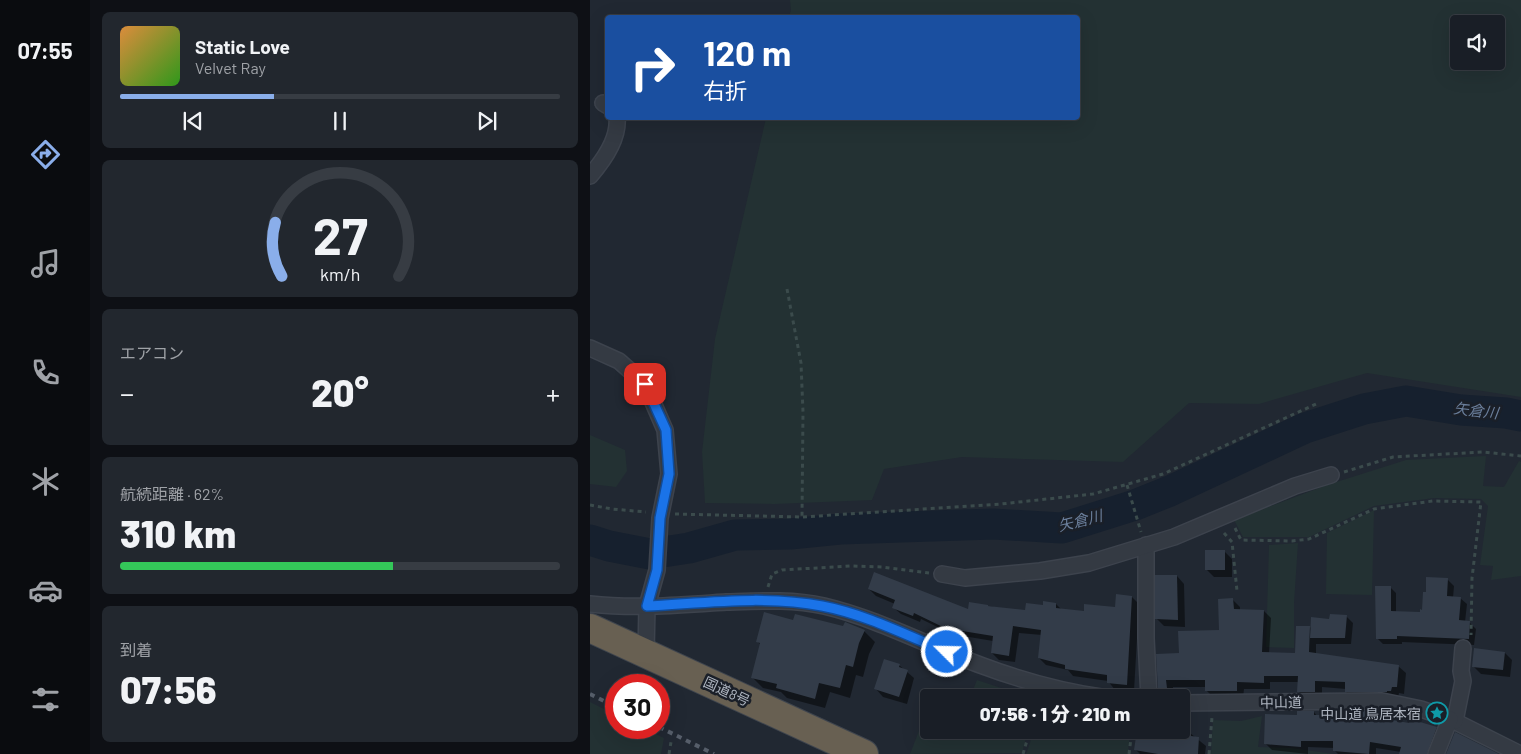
<!DOCTYPE html>
<html lang="ja">
<head>
<meta charset="utf-8">
<style>
  :root { --surface:#191e26; --page:#22272e; --text:#f1f3f6; --muted:#9fa2a7; --line:#373c43; --accent:#8aaeea }
  body { margin:0; font-family:Barlow,"Noto Sans JP",sans-serif; background:var(--page); color:var(--text); height:100vh; display:flex; flex-direction:column; font-size:19px; white-space:nowrap }
  * { box-sizing:border-box; margin:0 }
  p { font-size:16px; color:var(--muted) }
  .icon { flex:none; width:28px; height:28px; fill:none; stroke:currentColor; stroke-width:2; stroke-linecap:round; stroke-linejoin:round }
  .map { position:relative; flex:1; overflow:hidden }
  .panel { display:flex; flex-direction:column; gap:12px; padding:12px; background:#0e1015; width:500px }
  .panel>* { flex:none }
  .top-card { position:absolute; left:15px; top:15px; width:475px; height:105px; border-radius:5px; box-shadow:0 5px 20px #0002,0 0 0 1px var(--line); background:#1a4fa0; color:#fff; overflow:hidden }
  .fabs { position:absolute; left:860px; top:15px; display:grid; gap:10px }
  .fabs a { display:grid; place-items:center; width:55px; height:55px; border-radius:5px; background:var(--surface); box-shadow:0 5px 20px #0002,0 0 0 1px var(--line); font-size:25px }
  .speed { position:absolute; left:15px; top:674px; display:flex; gap:10px; font-size:25px; font-weight:700; text-align:center }
  .speed>* { display:grid; place-content:center; width:65px; height:65px; border-radius:50%; background:var(--surface); box-shadow:0 5px 20px #0002,0 0 0 1px var(--line); line-height:1 }
  .speed .limit { border:8px solid #d22; background:#fff; color:#111 }
  .pin { position:absolute; display:grid; place-items:center; width:42px; height:42px; color:#fff; margin:-21px; border-radius:10px; box-shadow:0 2px 8px #0006 }
  .me { position:absolute; width:55px; margin:-28px; rotate:293deg; stroke-linejoin:round; filter:drop-shadow(0 0 4px #0008) }
  .turn { display:flex; align-items:center; gap:18px; height:105px; padding:0 15px; font-size:22px }
  .turn .icon { width:65px; height:65px; stroke-width:2.5 }
  .turn b { display:block; font-size:35px; line-height:42px }
  .big { font-size:38px; font-weight:800; line-height:1.1 }
  .panel .tile { flex:1; display:flex; flex-direction:column; justify-content:center; gap:8px; min-width:0; padding:0 18px; border-radius:8px; background:var(--page) }
  .panel .dial { align-items:center; gap:0 }
  .dial svg { height:130px; overflow:visible; fill:none; stroke:var(--line); stroke-width:7; stroke-linecap:round; text-anchor:middle }
  .dial text { fill:var(--text); stroke:none }
  .song { display:flex; align-items:center; gap:15px }
  .cover { width:60px; height:60px; border-radius:8px; background:linear-gradient(135deg,hsl(30 70% 55%),hsl(110 70% 35%)) }
  .played { height:5px; border-radius:2px; background:linear-gradient(90deg,var(--accent) 35%,var(--line) 35%) }
  .keys { display:flex; justify-content:space-around; direction:ltr }
  .heat { display:flex; justify-content:space-between; align-items:center; font-size:28px; direction:ltr }
  .charge { height:8px; border-radius:4px; background:linear-gradient(90deg,#34c759 62%,var(--line) 0) }
  .trip { position:absolute; left:330px; top:689px; width:270px; height:50px; border-radius:5px; background:var(--surface); box-shadow:0 5px 20px #0002,0 0 0 1px var(--line); font-weight:800; line-height:50px; text-align:center }
  main { display:flex; flex:1; min-height:0 }
  .dock { display:flex; flex-direction:column; width:90px; justify-content:space-around; align-items:center; background:#0a0c0f; color:var(--muted) }
  .dock .icon { width:35px; height:35px }
  .dock .active { color:var(--accent) }
  .dock b { font-size:22px; color:var(--text) }
  .map>svg:first-child { display:block }
</style>
</head>
<body>
<main>
<nav class="dock">
<b>07:55</b>
<svg class="icon active" aria-label="directions" viewBox="0 0 24 24"><path d="M12 3l9 9-9 9-9-9zM9 14v-3h6M13 9l2 2-2 2"/></svg>
<svg class="icon" aria-label="music" viewBox="0 0 24 24"><path d="M9 18V5l10-2v13"/><circle cx="6" cy="18" r="3"/><circle cx="16" cy="16" r="3"/></svg>
<svg class="icon" aria-label="phone" viewBox="0 0 24 24"><path d="M5 4h4l2 5-3 2q2 4 5 5l2-3 5 2v4C11 20 4 13 5 4z"/></svg>
<svg class="icon" aria-label="climate" viewBox="0 0 24 24"><path d="M12 3v18M4 7l16 10M4 17L20 7"/></svg>
<svg class="icon" aria-label="car" viewBox="0 0 24 24"><path d="M5 17H2v-5l4-1 3-4h7l3 4 3 1v5h-3M9 17h6M6 11h13"/><circle cx="7" cy="17" r="2"/><circle cx="17" cy="17" r="2"/></svg>
<svg class="icon" aria-label="filters" viewBox="0 0 24 24"><path d="M4 7h16M4 17h16"/><circle cx="9" cy="7" r="2"/><circle cx="15" cy="17" r="2"/></svg>
</nav>
<section class="panel">
<div class="tile">
<div class="song"><i class="cover"></i><div><b>Static Love</b><p>Velvet Ray</p></div></div>
<div class="played"></div>
<div class="keys"><svg class="icon" aria-label="previous" viewBox="0 0 24 24"><path d="M18 5L8 12l10 7zM5 5v14"/></svg><svg class="icon" aria-label="pause" viewBox="0 0 24 24"><path d="M8 5v14M16 5v14"/></svg><svg class="icon" aria-label="next" viewBox="0 0 24 24"><path d="M6 5l10 7-10 7zM19 5v14"/></svg></div>
</div>
<div class="tile dial"><svg viewBox="0 0 100 80">
<path d="M14 69A42 42 0 1 1 86 69"/>
<path d="M14 69A42 42 0 0 1 10 36" stroke="#8aaeea"/>
<text x="50" y="56" font-size="32" font-weight="700">27</text>
<text x="50" y="72" font-size="11">km/h</text>
</svg></div>
<div class="tile"><p>エアコン</p>
<div class="heat"><a>−</a><b class="big">20°</b><a>+</a></div>
</div>
<div class="tile"><p>航続距離 · 62%</p><b class="big">310 km</b><div class="charge"></div></div>
<div class="tile"><p>到着</p><b class="big">07:56</b></div>
</section>
<div class="map">
<svg width="931" height="754" viewBox="0 0 931 754">
  <rect width="100%" height="100%" fill="#212832"/>
  <!-- green -->
  <g fill="#233133" fill-rule="evenodd">
    <path d="M200,0H931V397L777,373L669,404L599,403L533,462L372,457L294,469L282,500L184,504L115,503L112,452L125,339L176,118H488V18L199,17L201,10ZM869,24H906V61H869Z"/>
    <path d="M0,435L35,450L37,471L26,487L0,484Z"/>
    <path d="M896,456L893,486L914,487L929,461L931,462V576L901,580L903,566L890,565L898,506L891,499L844,498L784,506L719,537H653L644,520L737,485L816,460Z"/>
    <path d="M784,510L782,595L736,594L737,533Z"/>
    <path d="M708,543L704,603V648L676,647L679,545Z"/>
    <path d="M387,680L439,697H380Z"/>
    <path d="M0,702L26,715V728H53L74,738L71,754H0Z"/>
    <path d="M339,705V730H438L432,753L320,754Z"/>
    <path d="M672,716L668,747L702,748L744,754H621L623,720L651,721Z"/>
    <path d="M443,730H540L538,754H436L440,743Z"/>
  </g>
  <!-- shadow -->
  <g fill="#0007">
    <path d="M634,551L642,559V577H624L617,570Z"/>
    <path d="M587,576L594,584L595,627L574,626L567,619Z"/>
    <path d="M858,580L864,586L863,598H870L877,604L875,622L880,623L886,629L884,645L812,642V644H793L787,638L800,587L806,593V612L831,613L834,611L837,593Z"/>
    <path d="M279,589L379,610L398,606L436,612L466,604L472,610L495,613L526,608L542,597L549,604L544,691L525,690L518,681L483,676L478,670L456,665L449,658L452,635L429,633L425,662L409,660L402,653L403,641L367,635L366,636L331,619L330,622L311,614L304,608L305,604L286,596Z"/>
    <path d="M643,600L650,607V610L674,611L681,618L679,654H707L720,627L722,629L741,620L756,616L763,623L761,644H726V654L808,666L816,673L814,694L809,693L808,698L763,699L756,692V689L732,687V699H716L709,692V682H680V689H654L653,698L623,697L616,690V687H583V694H576L569,687L590,655L631,631Z"/>
    <path d="M204,622L274,631L285,642L279,654L273,677L266,675L260,698L240,692L235,708L197,698L191,692L173,688L162,677L171,645L167,641Z"/>
    <path d="M915,653L922,660L920,677L891,674L883,666Z"/>
    <path d="M309,665L324,678L317,704L293,697L286,689Z"/>
    <path d="M724,712L727,716H754L796,713L803,722L846,728L853,735L846,754H810L811,752L786,748V754H748L744,750V748L718,747V754L682,750L675,743L708,716Z"/>
    <path d="M549,730L600,733L616,746L615,754H550L545,749Z"/>
  </g>
  <g fill="none" stroke-linecap="round" stroke-linejoin="round">
    <!-- river -->
    <path stroke="#16202e" stroke-width="31" d="M0,540L19,546L60,554L99,548L145,535L200,534L250,529L403,524L472,528L545,505L580,491L715,428L774,409L816,401L871,410L916,413L931,416"/>
  </g>
  <!-- building -->
  <g fill="#333c49">
    <rect x="615" y="550" width="20" height="20"/>
    <path d="M284,572L378,609L379,602L398,605V606L435,610L436,603L453,605V601L466,603V608L494,611V604L525,607L526,594L542,596L537,685L517,683V675L475,669V665L448,658L451,630L423,626L419,656L401,653L403,636L360,629L359,630L324,613L323,616L302,608L305,600L278,589Z"/>
    <path d="M565,575H587L588,620L565,619Z"/>
    <path d="M836,577L858,578L857,596L871,597L869,620L880,621L879,639L807,636V639H786L785,586H801V611L830,612V609L832,610L833,592H836Z"/>
    <path d="M643,598L644,609L674,610L672,652L705,653L706,626H720L719,652L809,665L807,687H802L801,691H797V692H755V682L725,681V692H707L708,676H674V683L647,682V691H615V680H576L577,688H568L566,654L589,653L588,631L629,630L628,599Z"/>
    <path d="M174,612L203,620L205,614L253,626L255,622L275,630L269,643L263,667L256,665L250,688L229,683L225,699L186,688L187,684L161,678L170,643L166,642Z"/>
    <path d="M740,614L757,615L755,638H720L721,617L739,619Z"/>
    <path d="M884,648L915,652L913,670L882,667Z"/>
    <path d="M294,659L310,664L309,667L318,670L309,697L284,689Z"/>
    <path d="M791,710L796,711V719L819,723L820,719L847,727L837,754H809L811,747L780,742L779,754L743,751V741H711V747L674,744L675,714L707,715V711H724V715H753V711Z"/>
    <path d="M547,730L601,732V736L609,737L608,754H568L544,750Z"/>
    <path d="M865,732L909,754H856Z"/>
  </g>
  <g fill="none" stroke-linecap="round" stroke-linejoin="round">
    <!-- street casing -->
    <g stroke="#3d434d" stroke-width="18">
      <g id="street">
        <path d="M13,103L18,106"/>
        <path d="M0,176C14,160 29,139 27,118"/>
        <path d="M0,348L29,361L55,384L75,430L79,474L70,518L67,570L57,606L56,653"/>
        <path d="M556,545V638L559,698"/>
        <path d="M352,574L375,578L450,571L499,563L584,537L705,486L741,475"/>
        <path d="M0,604C45,609 91,605 136,602C169,601 202,599 234,606C289,619 340,647 393,666C433,681 475,692 517,698"/>
        <path d="M591,703L792,701L831,709L860,719L930,754"/>
        <path d="M865,721L873,681L871,671L873,648"/>
        <path d="M846,754L860,719"/>
      </g>
    </g>
    <!-- highway casing -->
    <g stroke="#3f454e" stroke-width="30">
      <path id="highway" d="M0,628L274,754"/>
    </g>
    <!-- path -->
    <g stroke="#3b4b4c" stroke-width="3" stroke-dasharray="4 4" stroke-linecap="butt">
      <path d="M197,289L211,363L213,412L212,517"/>
      <path d="M754,472L803,457L893,452L931,456"/>
      <path d="M537,485L551,532"/>
      <path d="M0,505L22,509L56,512"/>
      <path d="M85,514L212,517L411,504L503,494L573,474L726,404"/>
      <path d="M645,528L651,540L702,541L719,539L784,509L843,501L891,502L882,578L881,635"/>
      <path d="M634,533L642,542L647,591"/>
      <path d="M178,587L182,574L192,570L260,566L292,567L339,573"/>
      <path d="M79,754L81,742"/>
      <path d="M433,754L440,730"/>
      <path d="M539,754L542,730"/>
      <path d="M619,754L622,717"/>
    </g>
    <!-- street -->
    <use href="#street" stroke="#343a43" stroke-width="15"/>
    <!-- highway -->
    <use href="#highway" stroke="#686052" stroke-width="28"/>
    <!-- rail -->
    <g stroke="#565e6a" stroke-width="4" stroke-dasharray="5 5" stroke-linecap="butt">
      <path d="M0,694L26,707"/>
      <path d="M69,727L124,754"/>
    </g>
  </g>
  <g fill="none" stroke-linecap="round" stroke-linejoin="round">
    <!-- route casing -->
    <g stroke="#114b97" stroke-width="12">
      <path id="route" d="M55,384L76,430L79,474L70,518L67,570L57,606C115,603 175,595 232,606C275,614 316,635 357,652"/>
    </g>
    <!-- route -->
    <use href="#route" stroke="#1a73e8" stroke-width="9"/>
  </g>
  <!-- icons -->
  <defs>
    <g id="sight-ring" transform="scale(1.125)"><circle r="9.5" fill="#1a1f28" stroke="#0f9aa8" stroke-width="1.5"/><path d="M0-6L1.8-2.2L6-1.7L2.9 1.2L3.7 5.4L0 3.3L-3.7 5.4L-2.9 1.2L-6-1.7L-1.8-2.2Z" fill="#0f9aa8"/></g>
  </defs>
  <g fill-rule="evenodd">
    <use href="#sight-ring" x="847" y="713"/>
  </g>
  <g text-anchor="middle" dominant-baseline="central" stroke-width="5" stroke-linejoin="round" paint-order="stroke">
    <!-- street labels -->
    <g font-size="14" fill="#aeb5c0" stroke="#1a1f28">
      <text transform="translate(137 691) rotate(25)">国道8号</text>
      <text transform="translate(691 702) rotate(-1)">中山道</text>
    </g>
    <!-- poi labels -->
    <g font-size="14" fill="#aeb5c0" stroke="#1a1f28" text-anchor="end">
      <text x="831" y="713">中山道 鳥居本宿</text>
    </g>
    <!-- water labels -->
    <g font-size="15" font-style="italic" fill="#6b7f9c" stroke="#1a1f28">
      <text transform="translate(886 410) rotate(7)">矢倉川</text>
      <text transform="translate(490 520) rotate(-14)">矢倉川</text>
    </g>
  </g>
</svg>
<div class="fabs">
<a><svg class="icon" aria-label="sound" viewBox="0 0 24 24"><path d="M4 9h4l5-4v14l-5-4H4zM17 9q2 3 0 6"/></svg></a>
</div>
<div class="speed"><div class="limit">30</div></div>
<div class="pin" style="left:55px;top:384px;background:#d93025"><svg class="icon" aria-label="arrive" viewBox="0 0 24 24"><path d="M6 21V4h12l-3 4 3 4H6"/></svg></div>
<svg class="me" style="left:357px;top:652px" viewBox="-20 -20 40 40"><circle r="17" fill="#1a73e8" stroke="#fff" stroke-width="3"/><path d="M0-11L8 9 0 5-8 9z" fill="#fff"/></svg>
<div class="trip">07:56 · 1 分 · 210 m</div>
<div class="top-card">
<div class="turn"><svg class="icon" aria-label="right" viewBox="0 0 24 24"><path d="M7 20v-9h11M14 6l5 5-5 5"/></svg><div><b>120 m</b>右折</div></div>
</div>
</div>
</main>
</body>
</html>
